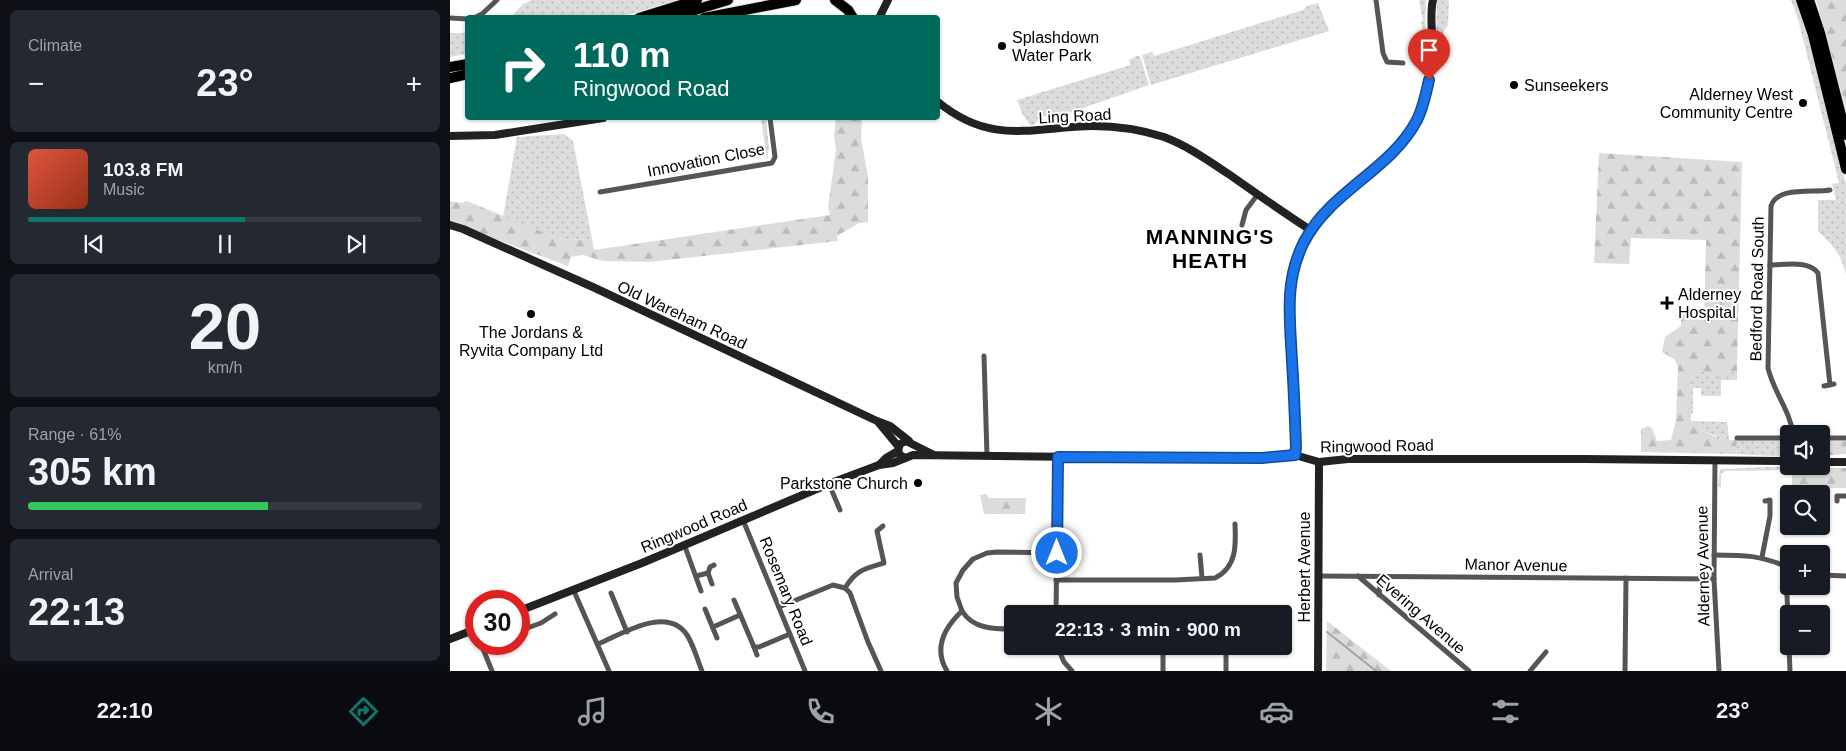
<!DOCTYPE html>
<html lang="en">
<head>
<meta charset="utf-8">
<style>
  :root { --surface:#171b24; --page:#242831; --text:#f1f3f6; --muted:#9ea1a6; --line:#363941; --accent:#0f766e }
  body { margin:0; font-family:Helvetica,sans-serif; background:var(--page); color:var(--text); height:100vh; display:flex; flex-direction:column; font-size:19px; white-space:nowrap }
  * { box-sizing:border-box; margin:0 }
  p { font-size:16px; color:var(--muted) }
  .icon { flex:none; width:28px; height:28px; fill:none; stroke:currentColor; stroke-width:2; stroke-linecap:round; stroke-linejoin:round }
  .map { position:relative; flex:1; overflow:hidden }
  .details { display:flex; flex-direction:column; gap:10px; padding:10px; background:#0d0f14; width:450px }
  .details>* { flex:none }
  .guide { position:absolute; left:15px; top:15px; width:475px; height:105px; border-radius:5px; box-shadow:0 1px 4px #0004; background:#00695c; color:#fff; overflow:hidden }
  .buttons { position:absolute; left:1330px; top:425px; display:grid; gap:10px }
  .buttons a { display:grid; place-items:center; width:50px; height:50px; border-radius:5px; background:var(--surface); box-shadow:0 1px 4px #0004; font-size:25px }
  .speed { position:absolute; left:15px; top:590px; display:flex; gap:10px; font-size:25px; font-weight:700; text-align:center }
  .speed>* { display:grid; place-content:center; width:65px; height:65px; border-radius:50%; background:var(--surface); box-shadow:0 1px 4px #0004; line-height:1 }
  .speed .limit { border:8px solid #d22; background:#fff; color:#111 }
  .pin { position:absolute; display:grid; place-items:center; width:42px; height:42px; color:#fff; margin:-51px -21px; border-radius:50% 50% 50% 0; rotate:-45deg; box-shadow:0 0 5px #0007 }
  .pin .icon { rotate:45deg }
  .me { position:absolute; width:55px; margin:-28px; rotate:0deg; stroke-linejoin:round; filter:drop-shadow(0 0 4px #0008) }
  .turn { display:flex; align-items:center; gap:18px; height:105px; padding:0 25px; font-size:22px }
  .turn .icon { width:65px; height:65px; stroke-width:2.5 }
  .turn b { display:block; font-size:35px; line-height:42px }
  .big { font-size:38px; font-weight:800; line-height:1.1 }
  .details .card { flex:1; display:flex; flex-direction:column; justify-content:center; gap:8px; min-width:0; padding:0 18px; border-radius:8px; background:var(--page) }
  .details .dial { align-items:center; gap:0 }
  .dial b { font-size:65px; line-height:1 }
  .song { display:flex; align-items:center; gap:15px }
  .cover { width:60px; height:60px; border-radius:8px; background:linear-gradient(135deg,hsl(10 70% 55%),hsl(10 70% 35%)) }
  .played { height:5px; border-radius:2px; background:linear-gradient(90deg,var(--accent) 55%,var(--line) 55%) }
  .keys { display:flex; justify-content:space-around; direction:ltr }
  .heat { display:flex; justify-content:space-between; align-items:center; font-size:28px; direction:ltr }
  .charge { height:8px; border-radius:4px; background:linear-gradient(90deg,#34c759 61%,var(--line) 0) }
  .trip { position:absolute; left:554px; top:605px; width:288px; height:50px; border-radius:5px; background:var(--surface); box-shadow:0 1px 4px #0004; font-weight:800; line-height:50px; text-align:center }
  .tabs { display:flex; height:80px; justify-content:space-around; align-items:center; background:#090b0e; color:var(--muted) }
  .tabs .icon { width:35px; height:35px }
  .tabs .selected { color:var(--accent) }
  .tabs b { font-size:22px; color:var(--text) }
  main { display:flex; flex:1; min-height:0 }
  .map>svg:first-child { display:block }
</style>
</head>
<body>
<main>
<section class="details">
<div class="card"><p>Climate</p>
<div class="heat"><a>−</a><b class="big">23°</b><a>+</a></div>
</div>
<div class="card">
<div class="song"><i class="cover"></i><div><b>103.8 FM</b><p>Music</p></div></div>
<div class="played"></div>
<div class="keys"><svg class="icon" aria-label="previous" viewBox="0 0 24 24"><path d="M18 5L8 12l10 7zM5 5v14"/></svg><svg class="icon" aria-label="pause" viewBox="0 0 24 24"><path d="M8 5v14M16 5v14"/></svg><svg class="icon" aria-label="next" viewBox="0 0 24 24"><path d="M6 5l10 7-10 7zM19 5v14"/></svg></div>
</div>
<div class="card dial"><b>20</b><p>km/h</p></div>
<div class="card"><p>Range · 61%</p><b class="big">305 km</b><div class="charge"></div></div>
<div class="card"><p>Arrival</p><b class="big">22:13</b></div>
</section>
<div class="map">
<svg width="1396" height="671" viewBox="0 0 1396 671">
  <defs>
    <pattern id="grass-dots" width="8" height="8" patternUnits="userSpaceOnUse" patternTransform="scale(1.25)"><rect width="8" height="8" fill="#dcdcdc"/><path d="M2 2h.1M6 6h.1" fill="none" stroke="#bbb" stroke-width="1.8" stroke-linecap="round"/></pattern>
    <pattern id="forest-firs" width="22" height="20" patternUnits="userSpaceOnUse" patternTransform="scale(1.25)"><rect width="22" height="20" fill="#dcdcdc"/><path d="M5 1l3.5 6h-7zM16 11l3.5 6h-7z" fill="#bbb"/></pattern>
  </defs>
  <rect width="100%" height="100%" fill="#fff"/>
  <!-- grass -->
  <g fill="url(#grass-dots)">
    <path d="M82,0H228L169,17H61L73,4Z"/>
    <path d="M969,0H976L975,66L971,62L973,33L971,22H973Z"/>
    <path d="M987,0H998L999,2L998,25L993,32L998,43L997,45L992,43V41H994V35H988L989,43L986,42Z"/>
    <path d="M1341,0H1348L1361,43L1396,184V274C1390,252 1383,246 1368,231V200H1386L1382,184L1389,183L1348,19Z"/>
    <path d="M868,3L879,31L701,85L692,55L702,52L704,56L853,10L857,6Z"/>
    <path d="M0,33H17V54L0,57Z"/>
    <path d="M686,56H690L699,85L616,114L598,115L590,118L584,125H580L573,115L567,100L680,65L679,60Z"/>
    <path d="M311,118H316L319,148L317,160L282,168L281,167L317,160Z"/>
    <path d="M114,134L123,141L142,239L119,240L104,237L53,217L67,137Z"/>
    <path d="M1252,371L1262,377L1276,372L1287,371V380H1271V396H1251V388H1243V413L1240,414V388L1242,373Z"/>
    <path d="M1241,421L1277,422L1279,440H1267V436L1252,431L1248,425Z"/>
    <path d="M1287,440L1339,441V457L1286,454Z"/>
    <path d="M1339,466L1364,467L1342,470L1275,471L1271,474V487H1268L1270,469Z"/>
  </g>
  <!-- forest -->
  <g fill="url(#forest-firs)">
    <path d="M1366,0H1396V108Z"/>
    <path d="M386,118H412L411,139L418,176V222L409,223L387,236L388,241L200,262L153,261L132,255L121,257L118,266L0,222V201L11,203L17,201L104,237L119,240L142,239L144,250L380,215L378,207L386,150L384,136Z"/>
    <path d="M1149,153L1292,162L1287,371L1276,372L1262,377L1252,371L1242,373L1240,388L1241,421L1248,425L1252,431L1267,437V440H1287L1286,454L1191,452V429L1198,426L1202,428L1207,441L1221,440L1226,419L1228,366L1224,359L1212,352L1215,337L1231,326V313L1244,308L1248,320L1254,319L1256,240L1181,238L1179,264L1144,263Z"/>
    <path d="M1378,441H1396V454L1381,455L1374,457L1371,452V446Z"/>
    <path d="M1364,467L1396,468V488H1342V470Z"/>
    <path d="M537,494L538,498H576L575,514H534L530,495Z"/>
    <path d="M877,621L941,671H876Z"/>
  </g>
  <g fill="none" stroke-linecap="round" stroke-linejoin="round">
    <!-- stream -->
    <path stroke="#a3a3a3" stroke-width="2" d="M877,632L926,671"/>
    <!-- highway casing -->
    <g stroke="#dbdbdb" stroke-width="12">
      <g id="highway">
        <path d="M385,0L398,10L403,18"/>
        <path d="M1351,0L1363,35L1396,169"/>
        <path d="M1359,0L1370,33L1396,135"/>
        <path d="M189,18L247,0"/>
        <path d="M219,18L278,0"/>
        <path d="M254,18L346,0"/>
        <path d="M0,67L18,64"/>
        <path d="M0,78L18,74"/>
      </g>
    </g>
    <!-- street -->
    <g stroke="#555" stroke-width="5">
      <path d="M926,0L933,53L937,62L953,63"/>
      <path d="M0,18L18,19"/>
      <path d="M24,18L32,14L47,0"/>
      <path d="M150,192L322,163L325,157L320,118"/>
      <path d="M792,225L796,210L808,194"/>
      <path d="M1320,265C1335,265 1358,260 1368,273L1380,385"/>
      <path d="M534,356L537,456"/>
      <path d="M1374,386L1384,384"/>
      <path d="M1343,434C1340,410 1323,391 1318,368L1321,206C1327,186 1363,193 1380,190"/>
      <path d="M1287,438H1339"/>
      <path d="M1371,438H1396"/>
      <path d="M1265,461L1264,579L1269,671"/>
      <path d="M379,484L390,510"/>
      <path d="M1387,501V496H1396"/>
      <path d="M293,520L355,671"/>
      <path d="M234,544L251,591"/>
      <path d="M750,555L752,578"/>
      <path d="M1264,555C1293,555 1312,555 1339,568"/>
      <path d="M1312,557L1320,516V500L1315,501"/>
      <path d="M258,573L262,584"/>
      <path d="M1371,575L1396,576"/>
      <path d="M246,576L258,573L260,567L264,565"/>
      <path d="M868,576L1264,579"/>
      <path d="M908,576L1019,671"/>
      <path d="M1339,579L1337,596L1339,638"/>
      <path d="M606,580H725L765,578C787,567 786,545 785,524"/>
      <path d="M395,588L400,593L418,642L431,671"/>
      <path d="M123,589L159,671"/>
      <path d="M161,593L177,632"/>
      <path d="M929,595L931,576"/>
      <path d="M284,600L304,647H309L340,634"/>
      <path d="M329,607L383,585L395,588C406,570 414,569 434,563L427,531L433,526"/>
      <path d="M255,609L267,638"/>
      <path d="M512,611C523,629 544,629 562,629"/>
      <path d="M606,614L608,457"/>
      <path d="M263,627L290,615"/>
      <path d="M69,631L91,623L105,614"/>
      <path d="M31,644L42,671"/>
      <path d="M148,644C172,634 217,605 237,635C244,646 247,659 252,671"/>
      <path d="M607,646L614,662L622,671"/>
      <path d="M1339,646L1340,671"/>
      <path d="M304,647L307,655"/>
      <path d="M608,650L620,646"/>
      <path d="M497,671C483,648 494,628 512,611L507,597L506,583L513,570L523,559L537,553L547,552L607,553"/>
      <path d="M713,671V646"/>
      <path d="M776,671V646"/>
      <path d="M1080,671L1096,652"/>
      <path d="M1175,671L1176,578"/>
    </g>
    <!-- secondary -->
    <g stroke="#222" stroke-width="8">
      <path d="M429,18L438,0"/>
      <path d="M488,102C542,146 582,127 643,126C667,126 692,130 714,137C738,146 759,161 780,175C807,194 834,213 862,231"/>
      <path d="M0,136L45,135L153,118"/>
      <path d="M0,225L13,229L145,288L427,421L440,426L459,441"/>
      <path d="M429,423L448,446"/>
      <path d="M845,455L847,448C845,413 843,379 841,345C840,323 836,299 841,277C848,247 866,221 887,200C914,173 950,154 967,119C979,94 981,65 982,38C982,26 980,12 983,0"/>
      <path d="M455,458L450,455L448,451L450,444L456,441L484,455"/>
      <path d="M1371,462H1396"/>
      <path d="M429,465L436,458L448,451"/>
      <path d="M69,611L192,563L381,483L429,465L443,463L463,455L716,458H812L845,455L869,462L898,459H1134L1339,461"/>
      <path d="M0,639L26,629"/>
      <path d="M868,671L869,462"/>
    </g>
    <!-- highway -->
    <use href="#highway" stroke="#000" stroke-width="10"/>
  </g>
  <g fill="none" stroke-linecap="round" stroke-linejoin="round">
    <!-- route casing -->
    <g stroke="#114b97" stroke-width="12">
      <path id="route" d="M607,553L608,457L812,458L845,455L846,448C845,419 844,390 842,361C840,319 834,281 854,242C880,191 941,170 967,120C973,108 976,94 979,80"/>
    </g>
    <!-- route -->
    <use href="#route" stroke="#1a73e8" stroke-width="9"/>
  </g>
  <!-- markers -->
  <g fill="#000" stroke="#fff" stroke-width="2">
    <circle cx="552" cy="46" r="5"/>
    <circle cx="1064" cy="85" r="5"/>
    <circle cx="1353" cy="103" r="5"/>
    <path d="M1214.5 295.5h5v5h5v5h-5v5h-5v-5h-5v-5h5z"/>
    <circle cx="81" cy="314" r="5"/>
    <circle cx="468" cy="483" r="5"/>
  </g>
  <g text-anchor="middle" dominant-baseline="central" stroke-width="4" stroke-linejoin="round" paint-order="stroke">
    <!-- poi labels -->
    <g font-size="16" fill="#000" stroke="#fff" text-anchor="start">
      <text x="562" y="37">Splashdown<tspan x="562" dy="18">Water Park</tspan></text>
      <text x="1074" y="85">Sunseekers</text>
      <text x="1343" y="94" text-anchor="end">Alderney West<tspan x="1343" dy="18">Community Centre</tspan></text>
      <text x="1228" y="294">Alderney<tspan x="1228" dy="18">Hospital</tspan></text>
      <text x="81" y="332" text-anchor="middle">The Jordans &amp;<tspan x="81" dy="18">Ryvita Company Ltd</tspan></text>
      <text x="458" y="483" text-anchor="end">Parkstone Church</text>
    </g>
    <!-- street labels -->
    <g font-size="16" fill="#000" stroke="#fff">
      <text transform="translate(625 116) rotate(-3)">Ling Road</text>
      <text transform="translate(256 160) rotate(-11)">Innovation Close</text>
      <text transform="translate(1307 289) rotate(-89)">Bedford Road South</text>
      <text transform="translate(232 315) rotate(25)">Old Wareham Road</text>
      <text transform="translate(927 446) rotate(-1)">Ringwood Road</text>
      <text transform="translate(244 526) rotate(-23)">Ringwood Road</text>
      <text transform="translate(1066 565) rotate(1)">Manor Avenue</text>
      <text transform="translate(1253 566) rotate(-91)">Alderney Avenue</text>
      <text transform="translate(854 567) rotate(-90)">Herbert Avenue</text>
      <text transform="translate(336 591) rotate(68)">Rosemary Road</text>
      <text transform="translate(971 614) rotate(41)">Evering Avenue</text>
    </g>
    <!-- district labels -->
    <g font-size="21" font-weight="bold" letter-spacing="1" fill="#000" stroke="#fff">
      <text x="760" y="236">MANNING'S<tspan x="760" dy="24">HEATH</tspan></text>
    </g>
  </g>
</svg>
<div class="buttons">
<a><svg class="icon" aria-label="sound" viewBox="0 0 24 24"><path d="M4 9h4l5-4v14l-5-4H4zM17 9q2 3 0 6"/></svg></a>
<a><svg class="icon" aria-label="search" viewBox="0 0 24 24"><circle cx="10" cy="10" r="6"/><path d="M15 15l6 6"/></svg></a>
<a>+</a>
<a>−</a>
</div>
<div class="speed"><div class="limit">30</div></div>
<div class="pin" style="left:979px;top:80px;background:#d93025"><svg class="icon" aria-label="arrive" viewBox="0 0 24 24"><path d="M6 21V4h12l-3 4 3 4H6"/></svg></div>
<svg class="me" style="left:607px;top:553px" viewBox="-20 -20 40 40"><circle r="17" fill="#1a73e8" stroke="#fff" stroke-width="3"/><path d="M0-11L8 9 0 5-8 9z" fill="#fff"/></svg>
<div class="trip">22:13 · 3 min · 900 m</div>
<div class="guide">
<div class="turn"><svg class="icon" aria-label="right" viewBox="0 0 24 24"><path d="M7 20v-9h11M14 6l5 5-5 5"/></svg><div><b>110 m</b>Ringwood Road</div></div>
</div>
</div>
</main>
<nav class="tabs">
<b>22:10</b>
<svg class="icon selected" aria-label="directions" viewBox="0 0 24 24"><path d="M12 3l9 9-9 9-9-9zM9 14v-3h6M13 9l2 2-2 2"/></svg>
<svg class="icon" aria-label="music" viewBox="0 0 24 24"><path d="M9 18V5l10-2v13"/><circle cx="6" cy="18" r="3"/><circle cx="16" cy="16" r="3"/></svg>
<svg class="icon" aria-label="phone" viewBox="0 0 24 24"><path d="M5 4h4l2 5-3 2q2 4 5 5l2-3 5 2v4C11 20 4 13 5 4z"/></svg>
<svg class="icon" aria-label="climate" viewBox="0 0 24 24"><path d="M12 3v18M4 7l16 10M4 17L20 7"/></svg>
<svg class="icon" aria-label="car" viewBox="0 0 24 24"><path d="M5 17H2v-5l4-1 3-4h7l3 4 3 1v5h-3M9 17h6M6 11h13"/><circle cx="7" cy="17" r="2"/><circle cx="17" cy="17" r="2"/></svg>
<svg class="icon" aria-label="filters" viewBox="0 0 24 24"><path d="M4 7h16M4 17h16"/><circle cx="9" cy="7" r="2"/><circle cx="15" cy="17" r="2"/></svg>
<b>23°</b>
</nav>
</body>
</html>
